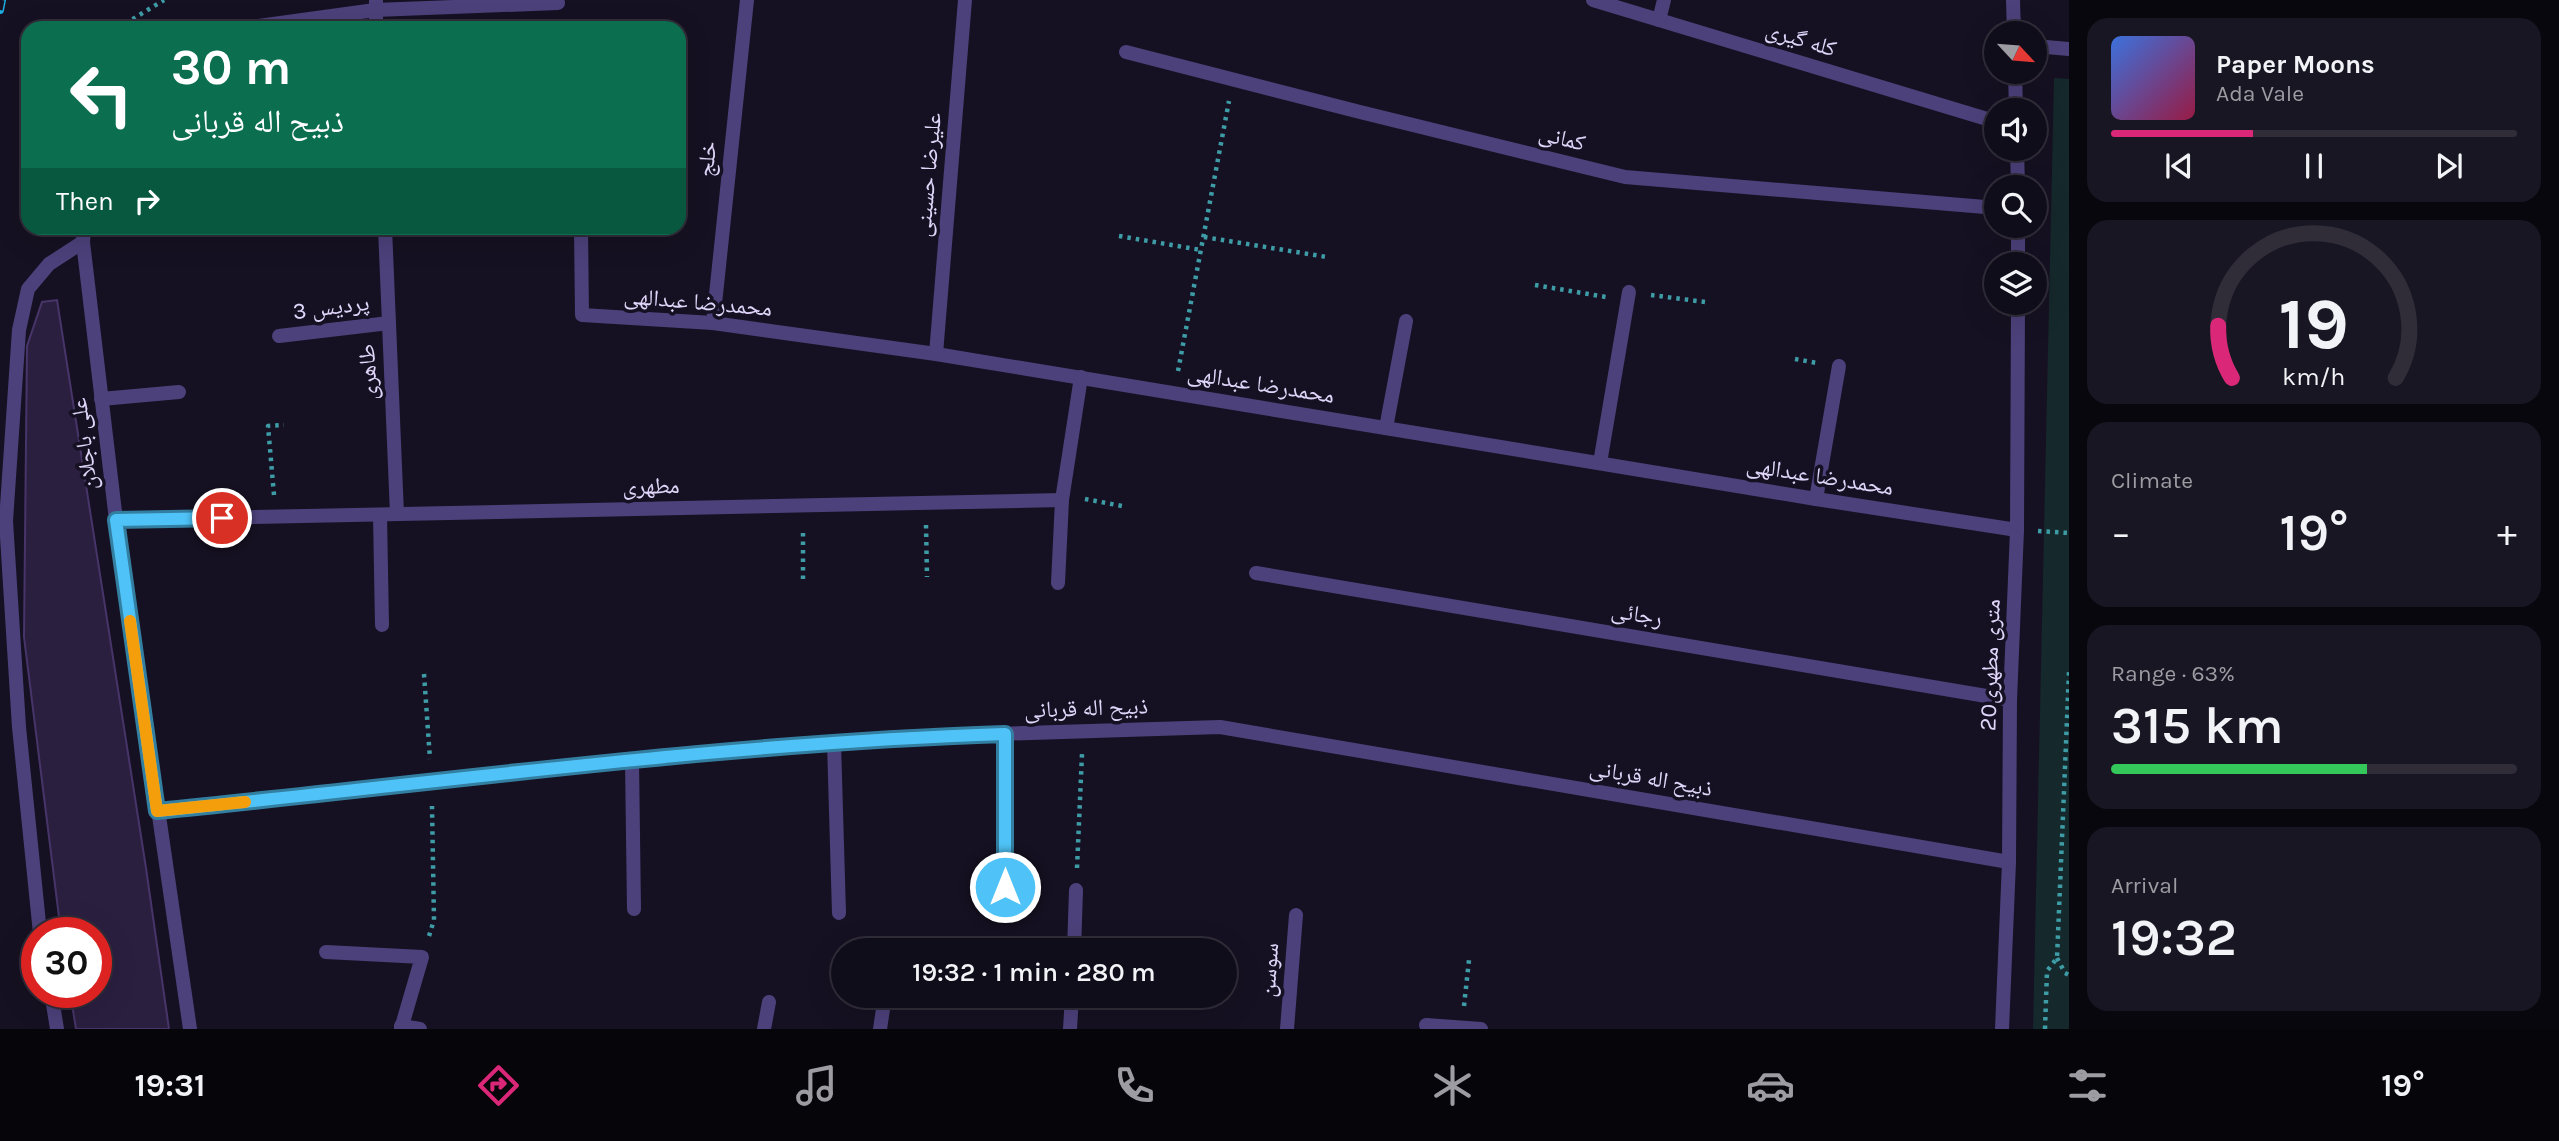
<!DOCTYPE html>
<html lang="en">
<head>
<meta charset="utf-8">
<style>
  :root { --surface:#100d1a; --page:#191623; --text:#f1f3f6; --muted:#9c9ca2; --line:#302d39; --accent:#db2777 }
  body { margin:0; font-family:Karla,"Noto Naskh Arabic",sans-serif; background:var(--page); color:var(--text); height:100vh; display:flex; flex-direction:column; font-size:26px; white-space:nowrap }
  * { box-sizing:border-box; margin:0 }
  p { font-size:23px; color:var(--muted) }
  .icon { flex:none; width:38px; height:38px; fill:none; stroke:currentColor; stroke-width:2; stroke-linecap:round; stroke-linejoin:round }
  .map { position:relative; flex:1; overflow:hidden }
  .sheet { display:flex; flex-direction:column; gap:18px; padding:18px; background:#09070e; width:490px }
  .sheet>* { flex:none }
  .top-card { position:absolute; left:21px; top:21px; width:665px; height:214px; border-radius:21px; box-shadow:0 7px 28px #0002,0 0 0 2px var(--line); background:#0b6e4f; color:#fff; overflow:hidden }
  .needle { width:46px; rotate:116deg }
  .buttons { position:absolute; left:1984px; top:21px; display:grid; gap:14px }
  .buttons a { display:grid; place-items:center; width:63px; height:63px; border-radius:50%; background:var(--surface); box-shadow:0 7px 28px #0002,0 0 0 2px var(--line); font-size:35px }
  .speed { position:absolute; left:21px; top:917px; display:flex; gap:14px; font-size:35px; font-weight:700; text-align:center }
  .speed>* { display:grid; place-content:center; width:91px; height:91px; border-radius:50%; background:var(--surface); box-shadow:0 7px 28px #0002,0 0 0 2px var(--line); line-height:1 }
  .speed .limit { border:10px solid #d22; background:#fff; color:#111 }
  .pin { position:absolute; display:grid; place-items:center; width:60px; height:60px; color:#fff; margin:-30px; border:4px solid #fff; border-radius:50%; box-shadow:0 2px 7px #0007 }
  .me { position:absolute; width:77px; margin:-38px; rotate:0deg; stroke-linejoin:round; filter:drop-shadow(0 0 5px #0008) }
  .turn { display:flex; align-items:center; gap:24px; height:147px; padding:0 35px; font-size:32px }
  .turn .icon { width:91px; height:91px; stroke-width:2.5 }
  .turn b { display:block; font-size:49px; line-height:60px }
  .then { display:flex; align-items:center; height:66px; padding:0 35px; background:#0003; gap:14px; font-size:26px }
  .big { font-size:52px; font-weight:600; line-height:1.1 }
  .sheet .card { flex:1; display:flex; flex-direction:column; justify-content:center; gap:10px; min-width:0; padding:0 24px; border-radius:21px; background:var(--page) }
  .sheet .dial { align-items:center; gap:0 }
  .dial svg { height:182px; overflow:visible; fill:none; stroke:var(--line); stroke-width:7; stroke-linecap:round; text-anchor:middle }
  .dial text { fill:var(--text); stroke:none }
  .song { display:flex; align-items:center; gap:21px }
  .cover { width:84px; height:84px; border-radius:10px; background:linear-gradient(135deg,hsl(220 70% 55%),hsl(340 70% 35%)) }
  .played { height:7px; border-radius:4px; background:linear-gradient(90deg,var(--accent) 35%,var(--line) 35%) }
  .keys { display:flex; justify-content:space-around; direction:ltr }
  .heat { display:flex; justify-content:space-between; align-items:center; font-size:38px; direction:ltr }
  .charge { height:10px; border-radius:5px; background:linear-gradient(90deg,#34c759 63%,var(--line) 0) }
  .trip { position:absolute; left:831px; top:938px; width:406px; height:70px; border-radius:35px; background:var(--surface); box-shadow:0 7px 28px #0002,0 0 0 2px var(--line); font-weight:600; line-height:70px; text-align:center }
  .dock { display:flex; height:112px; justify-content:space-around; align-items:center; background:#06050a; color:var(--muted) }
  .dock .icon { width:49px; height:49px }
  .dock .active { color:var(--accent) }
  .dock b { font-size:32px; color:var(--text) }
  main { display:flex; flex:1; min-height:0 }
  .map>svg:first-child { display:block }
</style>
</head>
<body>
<main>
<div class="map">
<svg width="2069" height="1029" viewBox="0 0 2069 1029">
  <rect width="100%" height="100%" fill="#161122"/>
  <!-- park -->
  <path fill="#15282b" d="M2054,78L2069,79V1029H2033Z"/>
  <!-- building -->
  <path fill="#2b1f40" stroke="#473469" stroke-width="2" d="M57,300L146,868L169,1029H76L70,992H96V933H61L24,637L27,346L42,302Z"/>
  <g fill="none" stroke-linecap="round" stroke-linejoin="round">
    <!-- path -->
    <g stroke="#3e9ca7" stroke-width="4.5" stroke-dasharray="3.5 5" stroke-linecap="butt">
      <path d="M118,28L164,0"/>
      <path d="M1119,236L1201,250"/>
      <path d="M1204,237L1327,257"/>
      <path d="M1535,285L1606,297"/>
      <path d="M1651,295L1705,302"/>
      <path d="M1795,359L1817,363"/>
      <path d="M1178,371L1229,101"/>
      <path d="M274,495L268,426L284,425"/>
      <path d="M1085,499L1122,506"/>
      <path d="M926,525L927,577"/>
      <path d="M2038,531L2069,533"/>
      <path d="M803,579V528"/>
      <path d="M424,674L430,759"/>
      <path d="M1077,868L1082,754"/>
      <path d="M429,936L434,920L432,806"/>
      <path d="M2057,958L2065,973L2069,975"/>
      <path d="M1464,1006L1469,960"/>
      <path d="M2045,1029L2047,971L2057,958L2069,672"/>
    </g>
    <!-- minor -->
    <g stroke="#4d417b" stroke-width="14">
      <path d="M376,0V28"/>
      <path d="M1593,0L1997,122"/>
      <path d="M1659,20L1664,0"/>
      <path d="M244,28L375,10L558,3"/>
      <path d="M2035,46L2069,49"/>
      <path d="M1126,52L1360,112L1625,177L1997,208"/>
      <path d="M84,228L83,242L116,520L190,1029"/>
      <path d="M385,228L397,514"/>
      <path d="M581,228L582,315L713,323L936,354L1816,499L2017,530"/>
      <path d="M713,323L747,0"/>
      <path d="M279,336L389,323"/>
      <path d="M936,354L965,0"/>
      <path d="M101,399L179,392"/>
      <path d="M1386,428L1406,321"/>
      <path d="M1600,463L1629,292"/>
      <path d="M1816,499L1839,366"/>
      <path d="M380,515L382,625"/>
      <path d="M116,520L1062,500"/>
      <path d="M1256,573L2010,700"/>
      <path d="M1058,583L1062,500L1081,377"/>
      <path d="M1005,734V887"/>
      <path d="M834,743L839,913"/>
      <path d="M632,761L634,909"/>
      <path d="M157,811L686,755L900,737L1220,727L2009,862"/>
      <path d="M40,933L19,727L6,521L19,330L28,289L49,264L83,242"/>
      <path d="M1074,950L1076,890"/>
      <path d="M326,952L422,957L401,1029"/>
      <path d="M51,992L57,1029"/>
      <path d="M1426,1025L1481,1029"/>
      <path d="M401,1026L420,1029"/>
      <path d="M764,1029L769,1002"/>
      <path d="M880,1029L885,996"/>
      <path d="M1070,1029L1072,996"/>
      <path d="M1287,1029L1296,915"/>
    </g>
    <!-- tertiary -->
    <g stroke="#4d417b" stroke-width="14">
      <path d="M2013,0L2014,33"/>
      <path d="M2015,72L2016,110"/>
      <path d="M2017,149L2018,187"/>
      <path d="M2018,264V226"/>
      <path d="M2002,1029L2009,862L2010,700L2017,530L2018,303"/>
    </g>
    <!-- rail casing -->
    <g stroke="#1cace0" stroke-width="8">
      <path id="rail" d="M0,10L2,0"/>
    </g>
    <!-- rail -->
    <use href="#rail" stroke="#161122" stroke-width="5" stroke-dasharray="16" stroke-linecap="butt"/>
  </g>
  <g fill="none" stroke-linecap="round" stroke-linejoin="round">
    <!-- route casing -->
    <g stroke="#337fa1" stroke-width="18">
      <path id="route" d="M222,518L116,520L157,811C439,783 722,743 1005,734V887"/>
    </g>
    <!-- route -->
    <use href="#route" stroke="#4fc3f7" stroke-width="12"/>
    <!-- slow -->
    <path stroke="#f59e0b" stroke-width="12" d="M130,621L157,811L245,802"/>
  </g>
  <g text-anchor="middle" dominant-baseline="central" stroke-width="7" stroke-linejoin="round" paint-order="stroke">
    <!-- street labels -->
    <g font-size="23" fill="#e0d6fa" stroke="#161122">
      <text transform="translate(1801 39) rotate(17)">کله گیری</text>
      <text transform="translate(1562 138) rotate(14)">کمانی</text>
      <text transform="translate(707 159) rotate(-84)">خلج</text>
      <text transform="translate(928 175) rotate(-85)">علیرضا حسینی</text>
      <text transform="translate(698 302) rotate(5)">محمدرضا عبدالهی</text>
      <text transform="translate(331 307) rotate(-7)">پردیس 3</text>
      <text transform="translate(368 372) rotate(-93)">طاهری</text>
      <text transform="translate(1261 384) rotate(9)">محمدرضا عبدالهی</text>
      <text transform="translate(84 444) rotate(-97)">علی باجلان</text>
      <text transform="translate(1820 476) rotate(9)">محمدرضا عبدالهی</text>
      <text transform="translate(651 486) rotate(-1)">مطهری</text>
      <text transform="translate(1637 614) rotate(10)">رجائی</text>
      <text transform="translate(1990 665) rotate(-88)">20متری مطهری</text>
      <text transform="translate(1086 708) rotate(-2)">ذبیح اله قربانی</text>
      <text transform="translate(1651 778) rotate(10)">ذبیح اله قربانی</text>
      <text transform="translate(1269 970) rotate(-86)">سوسن</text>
    </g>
  </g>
</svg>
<div class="buttons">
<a><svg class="needle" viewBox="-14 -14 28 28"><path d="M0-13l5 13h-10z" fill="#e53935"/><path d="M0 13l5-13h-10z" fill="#9c9ca2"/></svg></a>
<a><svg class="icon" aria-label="sound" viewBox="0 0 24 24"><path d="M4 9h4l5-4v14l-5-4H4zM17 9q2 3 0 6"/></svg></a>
<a><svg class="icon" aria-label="search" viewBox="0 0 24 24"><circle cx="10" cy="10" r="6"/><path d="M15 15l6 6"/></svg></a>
<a><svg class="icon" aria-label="layers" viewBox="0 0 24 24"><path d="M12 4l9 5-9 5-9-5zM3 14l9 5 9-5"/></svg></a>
</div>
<div class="speed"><div class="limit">30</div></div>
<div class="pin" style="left:222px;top:518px;background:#d93025"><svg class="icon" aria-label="arrive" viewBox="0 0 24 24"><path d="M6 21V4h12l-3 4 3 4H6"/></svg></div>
<svg class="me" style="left:1005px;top:887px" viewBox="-20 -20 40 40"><circle r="17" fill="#4fc3f7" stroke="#fff" stroke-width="3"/><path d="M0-11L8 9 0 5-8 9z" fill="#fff"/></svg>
<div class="trip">19:32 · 1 min · 280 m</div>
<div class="top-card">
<div class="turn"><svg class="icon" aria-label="left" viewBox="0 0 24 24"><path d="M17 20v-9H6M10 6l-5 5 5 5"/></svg><div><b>30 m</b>ذبیح اله قربانی</div></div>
<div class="then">Then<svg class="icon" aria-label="right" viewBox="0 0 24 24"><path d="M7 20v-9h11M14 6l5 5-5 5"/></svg></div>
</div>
</div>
<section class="sheet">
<div class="card">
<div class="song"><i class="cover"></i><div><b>Paper Moons</b><p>Ada Vale</p></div></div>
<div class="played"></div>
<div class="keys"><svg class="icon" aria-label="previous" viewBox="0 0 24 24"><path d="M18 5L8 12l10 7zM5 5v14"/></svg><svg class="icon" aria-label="pause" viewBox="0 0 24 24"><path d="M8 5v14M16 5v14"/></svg><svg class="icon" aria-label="next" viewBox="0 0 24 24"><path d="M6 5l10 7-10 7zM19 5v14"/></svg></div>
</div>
<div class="card dial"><svg viewBox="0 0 100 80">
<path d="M14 69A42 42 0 1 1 86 69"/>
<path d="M14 69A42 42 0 0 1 8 46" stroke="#db2777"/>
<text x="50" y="56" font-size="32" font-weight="700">19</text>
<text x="50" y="72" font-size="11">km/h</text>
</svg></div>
<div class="card"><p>Climate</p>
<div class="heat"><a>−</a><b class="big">19°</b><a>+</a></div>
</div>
<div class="card"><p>Range · 63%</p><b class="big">315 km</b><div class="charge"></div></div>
<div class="card"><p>Arrival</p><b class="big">19:32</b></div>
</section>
</main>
<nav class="dock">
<b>19:31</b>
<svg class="icon active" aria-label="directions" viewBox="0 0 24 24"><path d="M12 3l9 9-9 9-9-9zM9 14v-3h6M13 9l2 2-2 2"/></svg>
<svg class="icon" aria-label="music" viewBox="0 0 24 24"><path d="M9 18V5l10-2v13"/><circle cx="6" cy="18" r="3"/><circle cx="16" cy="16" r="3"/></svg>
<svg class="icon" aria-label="phone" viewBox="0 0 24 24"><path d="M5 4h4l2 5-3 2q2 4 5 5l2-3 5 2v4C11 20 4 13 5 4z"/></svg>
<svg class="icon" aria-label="climate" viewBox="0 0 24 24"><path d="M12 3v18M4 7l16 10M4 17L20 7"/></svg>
<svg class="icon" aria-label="car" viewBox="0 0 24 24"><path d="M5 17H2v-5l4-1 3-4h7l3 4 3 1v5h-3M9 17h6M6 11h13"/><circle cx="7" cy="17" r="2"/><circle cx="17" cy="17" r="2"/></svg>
<svg class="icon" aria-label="filters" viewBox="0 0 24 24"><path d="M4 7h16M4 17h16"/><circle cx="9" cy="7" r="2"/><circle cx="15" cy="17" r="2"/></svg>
<b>19°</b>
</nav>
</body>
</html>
